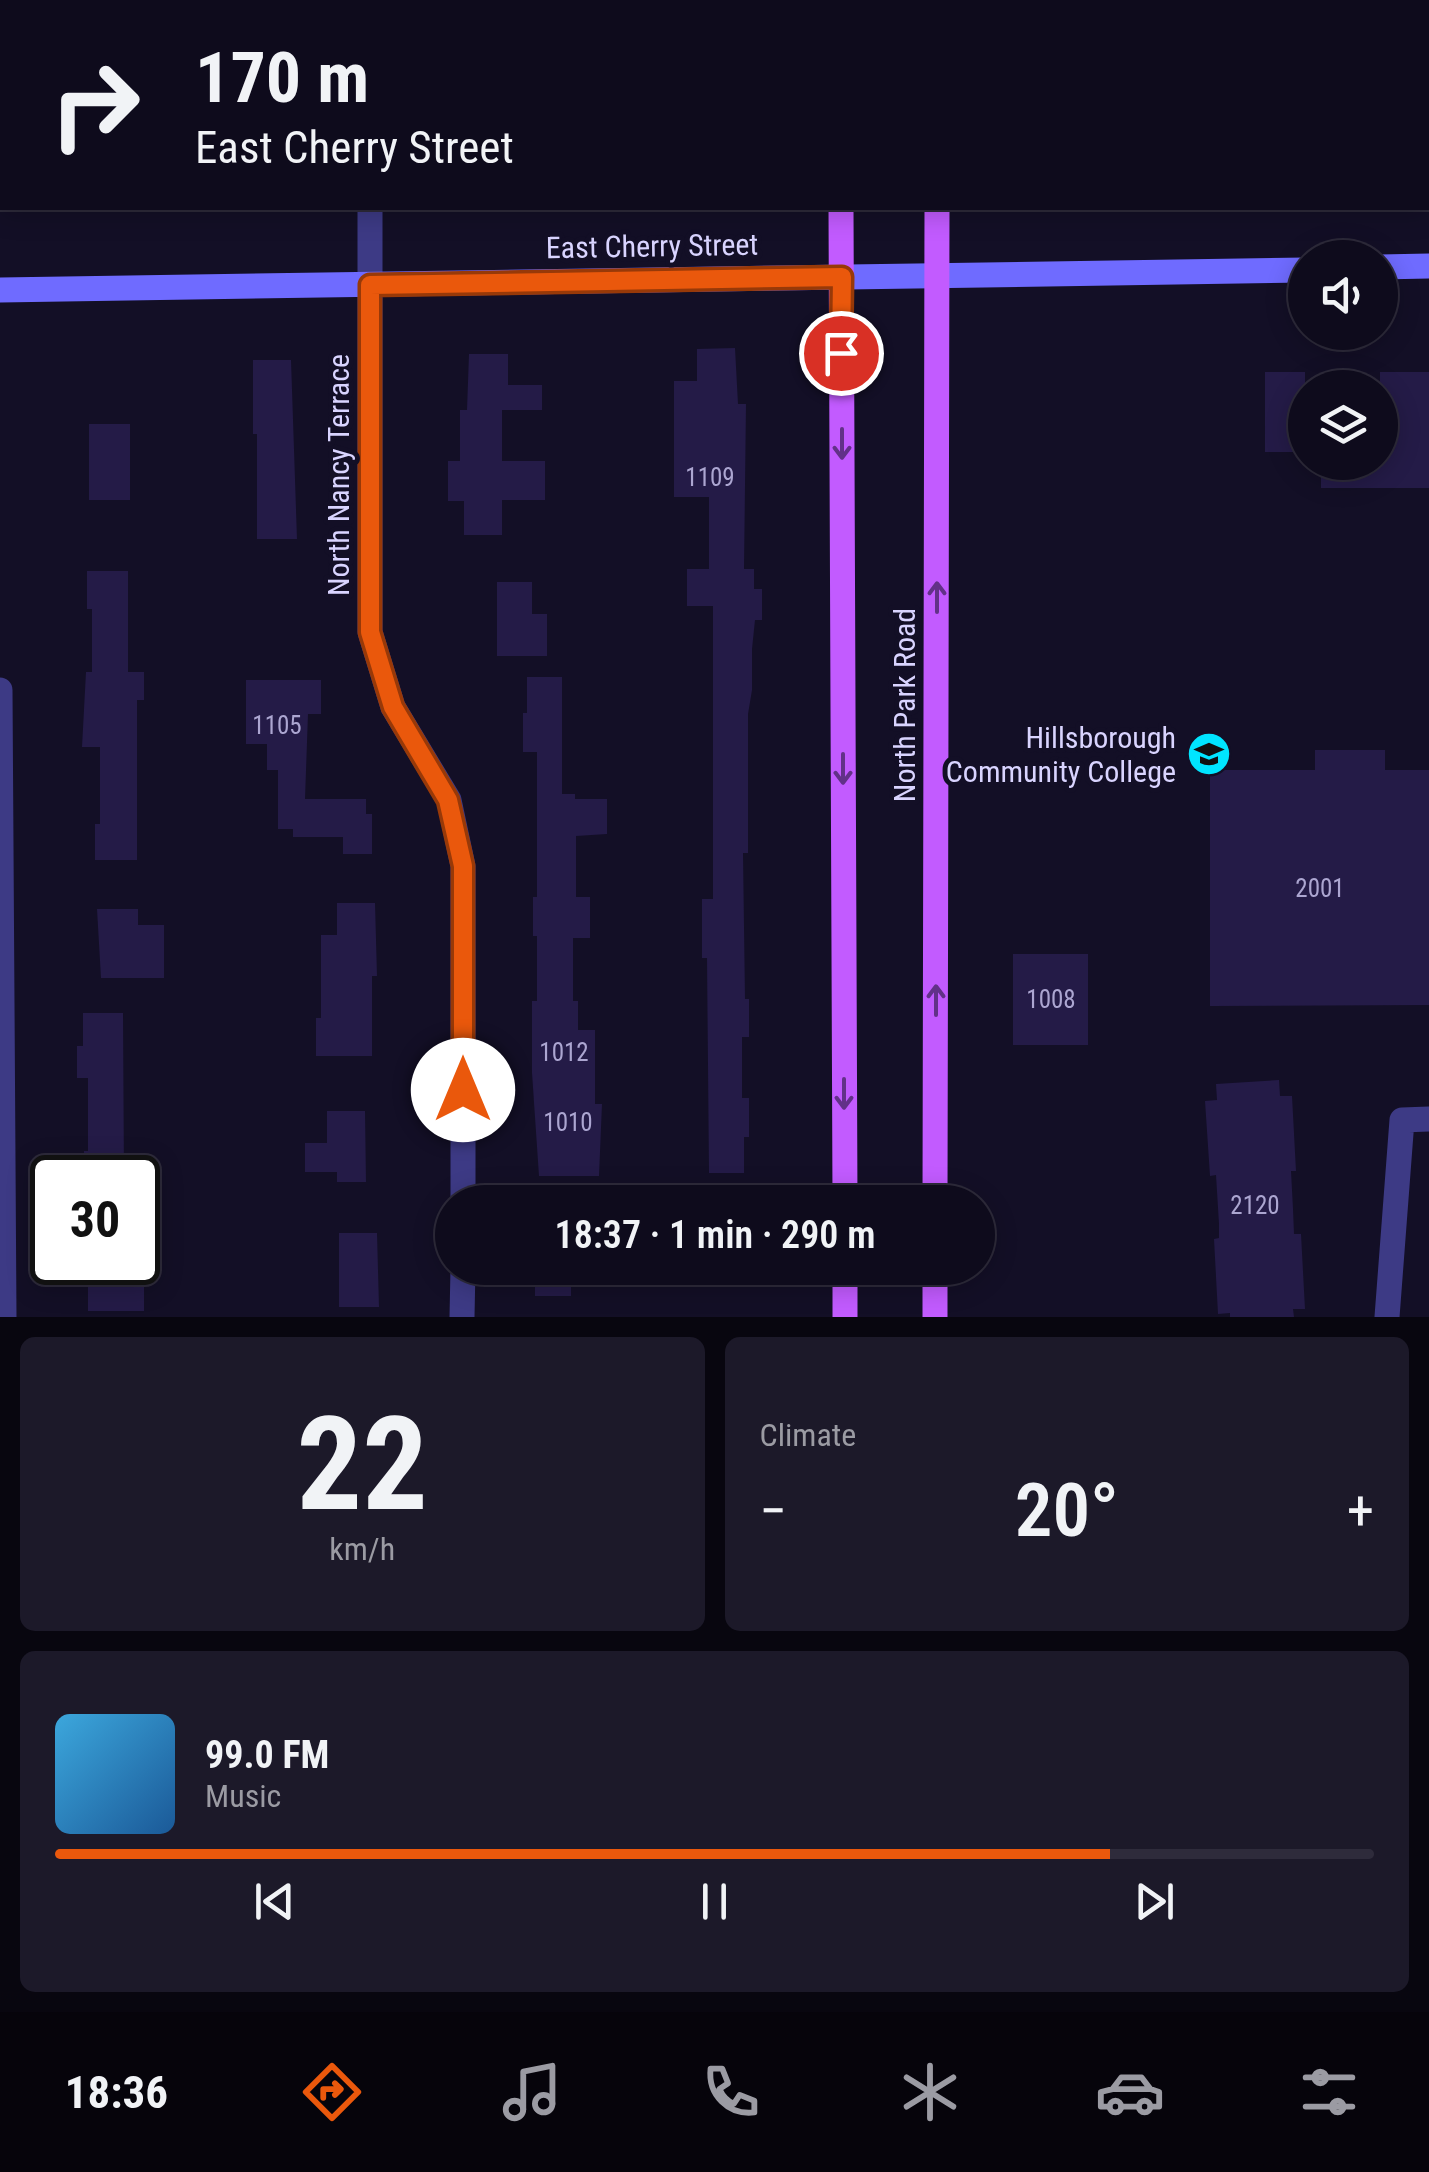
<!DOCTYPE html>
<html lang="en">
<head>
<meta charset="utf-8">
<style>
  :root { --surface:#0e0b1c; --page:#1c1929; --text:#f1f3f6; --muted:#9b9ba3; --line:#2e2b3b; --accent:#ea580c }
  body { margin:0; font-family:"Roboto Condensed",sans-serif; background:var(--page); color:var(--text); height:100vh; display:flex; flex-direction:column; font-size:38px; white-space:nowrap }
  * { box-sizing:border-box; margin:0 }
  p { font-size:32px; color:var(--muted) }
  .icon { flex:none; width:55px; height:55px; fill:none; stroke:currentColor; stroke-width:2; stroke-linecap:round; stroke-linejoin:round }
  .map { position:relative; height:1317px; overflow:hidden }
  .sheet { display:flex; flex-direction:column; gap:20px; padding:20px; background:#08060f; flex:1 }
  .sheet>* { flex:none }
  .banner { position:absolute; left:0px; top:0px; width:1430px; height:210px; box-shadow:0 5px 25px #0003,0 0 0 2px var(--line); background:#0e0b1c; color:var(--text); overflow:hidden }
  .fabs { position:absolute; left:1288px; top:240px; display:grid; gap:20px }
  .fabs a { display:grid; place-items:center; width:110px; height:110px; border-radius:50%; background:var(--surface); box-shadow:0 5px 25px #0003,0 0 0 2px var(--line); font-size:50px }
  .speed { position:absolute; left:30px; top:1155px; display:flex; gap:20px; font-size:50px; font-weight:700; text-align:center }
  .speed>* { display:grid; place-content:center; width:130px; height:130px; border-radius:50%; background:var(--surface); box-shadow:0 5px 25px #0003,0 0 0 2px var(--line); line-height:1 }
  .speed .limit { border:5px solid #111; border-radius:15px; background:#fff; color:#111 }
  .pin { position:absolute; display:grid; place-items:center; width:85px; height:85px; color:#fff; margin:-42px; border:5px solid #fff; border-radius:50%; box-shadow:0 2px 10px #0007 }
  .me { position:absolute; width:110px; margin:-55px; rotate:0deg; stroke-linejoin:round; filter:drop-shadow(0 0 8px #0008) }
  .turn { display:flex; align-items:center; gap:35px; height:210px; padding:0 30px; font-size:45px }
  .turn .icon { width:130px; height:130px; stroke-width:2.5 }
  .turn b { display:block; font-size:70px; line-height:85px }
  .big { font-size:75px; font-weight:600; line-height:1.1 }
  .sheet .widget { flex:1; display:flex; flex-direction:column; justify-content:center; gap:15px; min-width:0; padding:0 35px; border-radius:15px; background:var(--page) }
  .sheet .dial { align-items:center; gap:0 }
  .dial b { font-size:130px; line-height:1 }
  .song { display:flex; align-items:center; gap:30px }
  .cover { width:120px; height:120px; border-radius:15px; background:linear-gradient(135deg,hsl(200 70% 55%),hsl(210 70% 35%)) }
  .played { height:10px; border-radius:5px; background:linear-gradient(90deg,var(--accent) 80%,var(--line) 80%) }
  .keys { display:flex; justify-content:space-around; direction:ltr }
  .heat { display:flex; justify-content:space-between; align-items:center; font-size:55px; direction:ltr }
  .sheet .tiles { flex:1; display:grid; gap:20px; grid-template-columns:1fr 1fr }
  .widget:last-child { grid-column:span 2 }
  .trip { position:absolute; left:435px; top:1185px; width:560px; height:100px; border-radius:50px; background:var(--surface); box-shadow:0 5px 25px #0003,0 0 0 2px var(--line); font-weight:600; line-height:100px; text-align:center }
  .menu { display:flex; height:160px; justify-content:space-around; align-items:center; background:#06040b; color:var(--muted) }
  .menu .icon { width:70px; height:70px }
  .menu .current { color:var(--accent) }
  .menu b { font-size:45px; color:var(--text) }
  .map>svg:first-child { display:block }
</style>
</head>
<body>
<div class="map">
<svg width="1429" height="1317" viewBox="0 0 1429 1317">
  <rect width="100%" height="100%" fill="#130f26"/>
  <!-- building -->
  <g fill="#241b47">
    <path d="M735,348L738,404H746L744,569H754V589H762V620H755L752,649V690L748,714V853H743L745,999H749V1037H742V1098H749V1137H744V1173H709L707,958H702V899H713V606H687V569H709V497H674V381H697V349Z"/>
    <path d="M469,354H508V385H542V410H502V461H545V500H502V535H464V501H448V461H460V410H467Z"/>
    <path d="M253,360H291L297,539H257V434H253Z"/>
    <rect x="1265" y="372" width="40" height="80"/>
    <path d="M1380,372H1429V488H1321V462H1380Z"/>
    <rect x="89" y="424" width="41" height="76"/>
    <path d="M87,571H128V672H144V700H137V860H95V824H100V747H82L86,672H92V609H87Z"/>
    <path d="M497,582H532V614H547V656H497Z"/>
    <path d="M527,677H562V794H575V799H607V834L576,836V897H590V938H573V1001H578V1030H595V1104H602L599,1176H539L532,1073V1001H537V936H533V897H537V752H523V713H527Z"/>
    <path d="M246,680H321V714H308L305,799H366V814H372V854H343V837H293V829H278V770H267V744H246Z"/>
    <path d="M1315,750H1385V770H1429V1005L1210,1006V770H1315Z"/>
    <path d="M337,903H375L377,976H372V1056H316V1018H321V935H337Z"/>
    <path d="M97,909H138V925H164V978H101Z"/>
    <rect x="1013" y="954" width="75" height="91"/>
    <path d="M83,1013H123L124,1178H84V1151H88V1078H77V1046H83Z"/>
    <path d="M1279,1080L1280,1096H1292L1296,1171H1291L1293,1209L1294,1234H1301L1305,1309H1293L1294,1317H1230V1313L1218,1314L1214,1239L1219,1238V1224L1216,1175L1210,1176L1205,1101L1217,1100L1216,1084Z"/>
    <path d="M327,1111H365L366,1182H337V1172H305V1143H327Z"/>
    <path d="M339,1233H377L379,1307H339Z"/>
    <rect x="88" y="1262" width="56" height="49"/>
    <rect x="535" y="1268" width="36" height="28"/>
  </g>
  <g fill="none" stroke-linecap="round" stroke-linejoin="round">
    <!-- street -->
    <g stroke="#3d3a85" stroke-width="25">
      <path d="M368,0V2"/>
      <path d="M370,208V632L393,707L449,800L463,866V1202"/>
      <path d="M0,690L4,1317"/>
      <path d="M462,1317L463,1268"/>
      <path d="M1387,1317L1402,1120L1429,1119"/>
    </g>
    <!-- secondary -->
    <g stroke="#6f6bff" stroke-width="25">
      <path d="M1380,267L1429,266"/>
      <path d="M0,290L1305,270"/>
    </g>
    <!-- primary -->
    <g stroke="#c25bff" stroke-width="25">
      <path d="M935,0V2"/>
      <path d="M841,2V0"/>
      <path d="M841,208L845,1202"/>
      <path d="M935,1202L937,208"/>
      <path d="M845,1268V1317"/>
      <path d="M935,1317V1268"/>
    </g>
  </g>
  <!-- one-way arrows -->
  <defs><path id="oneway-shaft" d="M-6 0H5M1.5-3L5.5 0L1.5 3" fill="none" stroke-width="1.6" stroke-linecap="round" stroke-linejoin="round" transform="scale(2.5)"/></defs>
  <g stroke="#623188">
    <use href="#oneway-shaft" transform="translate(842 444) rotate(90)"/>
    <use href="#oneway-shaft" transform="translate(937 597) rotate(-90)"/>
    <use href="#oneway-shaft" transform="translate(843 769) rotate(90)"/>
    <use href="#oneway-shaft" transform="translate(936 1000) rotate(-90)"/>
    <use href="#oneway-shaft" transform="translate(844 1094) rotate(90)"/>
  </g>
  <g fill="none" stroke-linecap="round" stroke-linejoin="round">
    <!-- route casing -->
    <g stroke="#983908" stroke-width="25">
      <path id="route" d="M463,1090V866L448,800L393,707L370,632V285L842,277L841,353"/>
    </g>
    <!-- route -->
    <use href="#route" stroke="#ea580c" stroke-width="18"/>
  </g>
  <!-- icons -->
  <defs>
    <g id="university-disc" transform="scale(2.25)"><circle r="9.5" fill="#00e5ff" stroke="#130f26"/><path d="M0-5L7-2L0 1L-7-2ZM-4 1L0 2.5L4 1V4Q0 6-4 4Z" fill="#111"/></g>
  </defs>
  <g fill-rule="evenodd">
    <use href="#university-disc" x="1209" y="754"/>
  </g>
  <g text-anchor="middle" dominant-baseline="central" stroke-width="10" stroke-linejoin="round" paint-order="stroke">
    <!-- number labels -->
    <g font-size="25" fill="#aca6d1">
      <text x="710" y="477">1109</text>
      <text x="277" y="725">1105</text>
      <text x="1320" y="888">2001</text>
      <text x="1051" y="999">1008</text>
      <text x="564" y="1052">1012</text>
      <text x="568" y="1122">1010</text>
      <text x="1255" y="1205">2120</text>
    </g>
    <!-- street labels -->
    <g font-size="30" fill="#d9d4ff" stroke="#130f26">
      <text transform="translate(652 246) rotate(-1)">East Cherry Street</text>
      <text transform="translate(338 475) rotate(-90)">North Nancy Terrace</text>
      <text transform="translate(904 705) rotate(-90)">North Park Road</text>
    </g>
    <!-- poi labels -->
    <g font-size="30" fill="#d9d4ff" stroke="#130f26" text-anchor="end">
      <text x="1176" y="737">Hillsborough<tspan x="1176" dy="34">Community College</tspan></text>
    </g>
  </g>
</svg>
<div class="fabs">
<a><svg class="icon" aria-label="sound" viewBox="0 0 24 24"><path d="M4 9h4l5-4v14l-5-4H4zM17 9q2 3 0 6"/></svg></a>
<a><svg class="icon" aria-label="layers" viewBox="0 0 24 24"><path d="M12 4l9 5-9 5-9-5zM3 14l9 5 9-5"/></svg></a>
</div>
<div class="speed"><div class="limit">30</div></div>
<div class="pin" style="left:841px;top:353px;background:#d93025"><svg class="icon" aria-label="arrive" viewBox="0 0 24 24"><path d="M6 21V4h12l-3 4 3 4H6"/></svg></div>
<svg class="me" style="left:463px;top:1090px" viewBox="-20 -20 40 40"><circle r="19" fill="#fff"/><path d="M0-13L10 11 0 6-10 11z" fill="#ea580c"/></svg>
<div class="trip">18:37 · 1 min · 290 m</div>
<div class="banner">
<div class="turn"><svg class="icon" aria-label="right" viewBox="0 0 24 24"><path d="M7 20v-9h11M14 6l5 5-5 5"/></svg><div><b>170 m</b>East Cherry Street</div></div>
</div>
</div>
<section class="sheet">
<div class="tiles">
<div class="widget dial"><b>22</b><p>km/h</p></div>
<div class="widget"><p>Climate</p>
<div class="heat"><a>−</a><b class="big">20°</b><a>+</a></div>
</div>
<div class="widget">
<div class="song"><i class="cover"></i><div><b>99.0 FM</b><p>Music</p></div></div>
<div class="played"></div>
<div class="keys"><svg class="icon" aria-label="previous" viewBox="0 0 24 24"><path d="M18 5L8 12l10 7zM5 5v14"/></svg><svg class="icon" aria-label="pause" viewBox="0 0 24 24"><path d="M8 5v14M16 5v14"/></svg><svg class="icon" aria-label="next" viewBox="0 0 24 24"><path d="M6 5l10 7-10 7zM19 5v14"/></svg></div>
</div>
</div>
</section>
<nav class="menu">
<b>18:36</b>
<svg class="icon current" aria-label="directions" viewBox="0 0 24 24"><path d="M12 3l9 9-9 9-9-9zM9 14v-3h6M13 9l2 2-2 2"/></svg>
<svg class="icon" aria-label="music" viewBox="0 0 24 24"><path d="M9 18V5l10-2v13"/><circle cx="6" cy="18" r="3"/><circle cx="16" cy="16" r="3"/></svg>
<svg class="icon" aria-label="phone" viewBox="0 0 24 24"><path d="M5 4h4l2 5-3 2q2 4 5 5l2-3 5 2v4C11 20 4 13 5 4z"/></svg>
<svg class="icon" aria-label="climate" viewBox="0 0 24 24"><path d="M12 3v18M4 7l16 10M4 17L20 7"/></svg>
<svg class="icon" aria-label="car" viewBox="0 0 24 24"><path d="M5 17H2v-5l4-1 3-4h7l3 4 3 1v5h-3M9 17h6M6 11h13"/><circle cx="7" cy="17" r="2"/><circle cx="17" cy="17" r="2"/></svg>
<svg class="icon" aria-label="filters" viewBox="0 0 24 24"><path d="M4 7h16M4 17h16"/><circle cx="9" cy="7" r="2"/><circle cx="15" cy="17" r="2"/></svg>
</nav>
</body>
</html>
